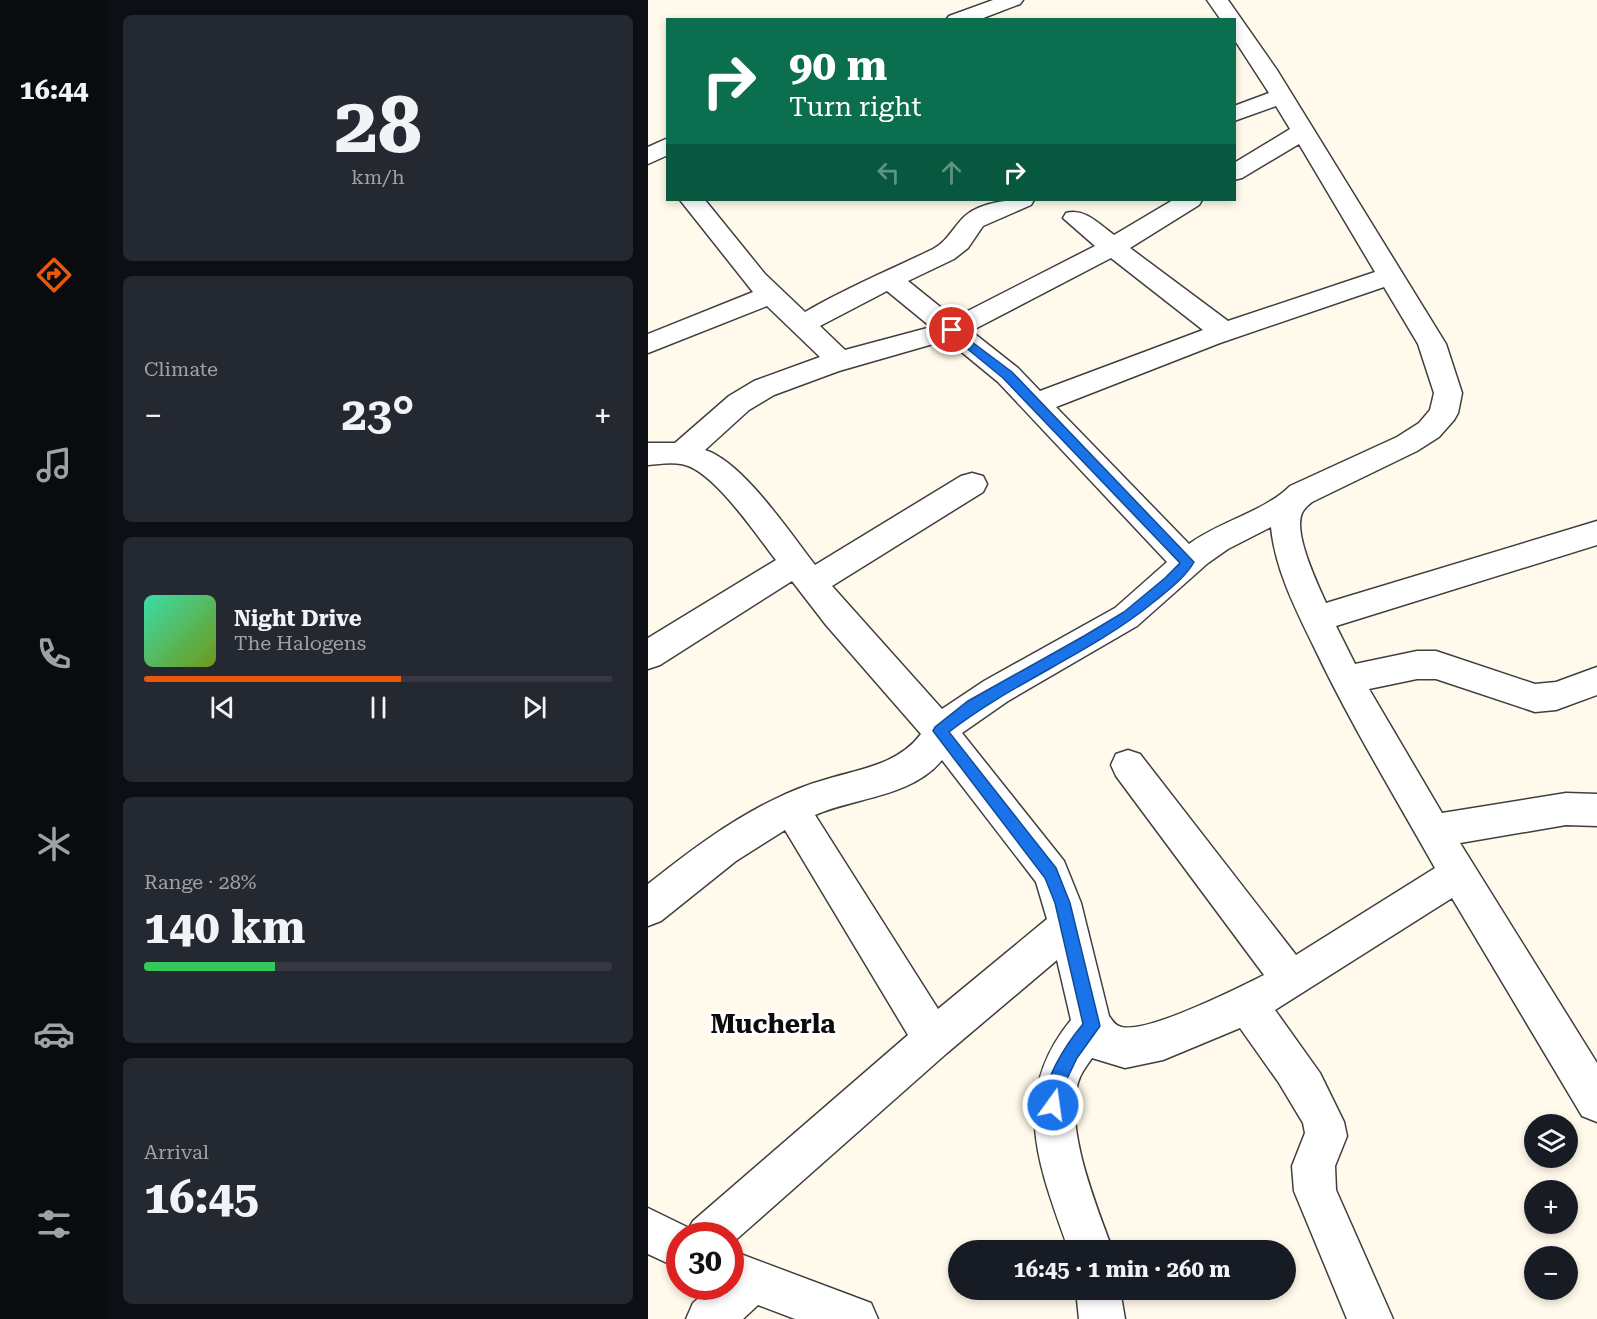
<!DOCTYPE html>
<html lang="en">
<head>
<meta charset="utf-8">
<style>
  :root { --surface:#171b24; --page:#242831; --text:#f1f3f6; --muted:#9ea1a6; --line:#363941; --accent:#ea580c }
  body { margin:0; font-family:"Roboto Serif",serif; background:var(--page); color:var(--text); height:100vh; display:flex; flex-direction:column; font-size:22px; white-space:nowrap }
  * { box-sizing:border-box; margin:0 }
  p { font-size:20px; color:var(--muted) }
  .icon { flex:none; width:33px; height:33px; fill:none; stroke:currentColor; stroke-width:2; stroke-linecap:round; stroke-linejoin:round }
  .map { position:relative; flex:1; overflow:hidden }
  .side { display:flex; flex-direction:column; gap:15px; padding:15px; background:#0d0f14; width:540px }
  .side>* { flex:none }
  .guide { position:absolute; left:18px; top:18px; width:570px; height:183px; border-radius:0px; box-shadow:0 3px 9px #0003; background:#0b6e4f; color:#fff; overflow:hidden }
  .controls { position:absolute; left:876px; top:1114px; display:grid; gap:12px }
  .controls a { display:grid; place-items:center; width:54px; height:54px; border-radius:50%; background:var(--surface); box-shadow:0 3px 9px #0003; font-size:30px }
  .speed { position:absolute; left:18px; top:1222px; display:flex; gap:12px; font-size:30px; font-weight:700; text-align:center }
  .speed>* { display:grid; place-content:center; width:78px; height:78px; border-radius:50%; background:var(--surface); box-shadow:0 3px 9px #0003; line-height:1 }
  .speed .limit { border:9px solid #d22; background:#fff; color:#111 }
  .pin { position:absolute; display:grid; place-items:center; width:51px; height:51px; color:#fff; margin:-26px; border:3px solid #fff; border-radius:50%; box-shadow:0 2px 6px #0007 }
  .me { position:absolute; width:66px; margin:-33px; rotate:14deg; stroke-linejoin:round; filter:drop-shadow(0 0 4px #0008) }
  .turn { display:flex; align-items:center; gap:21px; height:126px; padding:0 24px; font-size:27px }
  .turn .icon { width:78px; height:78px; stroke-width:2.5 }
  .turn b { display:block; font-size:42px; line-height:51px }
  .lanes { display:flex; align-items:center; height:57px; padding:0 24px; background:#0003; justify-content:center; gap:30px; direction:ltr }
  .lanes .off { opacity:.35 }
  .big { font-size:45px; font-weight:700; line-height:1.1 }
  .side .widget { flex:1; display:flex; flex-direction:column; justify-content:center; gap:9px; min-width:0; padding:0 21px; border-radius:9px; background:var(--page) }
  .side .dial { align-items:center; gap:0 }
  .dial b { font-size:78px; line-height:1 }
  .song { display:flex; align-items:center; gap:18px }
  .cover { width:72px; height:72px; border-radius:9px; background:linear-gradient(135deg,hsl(160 70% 55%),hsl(80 70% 35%)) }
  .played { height:6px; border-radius:3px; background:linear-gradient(90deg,var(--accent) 55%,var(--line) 55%) }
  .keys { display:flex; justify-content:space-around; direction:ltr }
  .heat { display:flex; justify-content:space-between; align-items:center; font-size:33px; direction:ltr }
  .charge { height:9px; border-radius:4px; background:linear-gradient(90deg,#34c759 28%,var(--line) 0) }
  .trip { position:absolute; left:300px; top:1240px; width:348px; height:60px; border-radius:30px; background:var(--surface); box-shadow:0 3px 9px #0003; font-weight:700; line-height:60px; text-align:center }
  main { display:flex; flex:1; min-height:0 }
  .tab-bar { display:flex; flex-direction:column; width:108px; justify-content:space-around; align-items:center; background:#090b0e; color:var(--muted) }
  .tab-bar .icon { width:42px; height:42px }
  .tab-bar .selected { color:var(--accent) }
  .tab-bar b { font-size:27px; color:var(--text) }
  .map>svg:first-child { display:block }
</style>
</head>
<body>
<main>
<nav class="tab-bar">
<b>16:44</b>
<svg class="icon selected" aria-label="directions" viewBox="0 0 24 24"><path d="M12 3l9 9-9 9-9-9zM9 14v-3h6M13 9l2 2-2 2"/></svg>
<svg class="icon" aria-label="music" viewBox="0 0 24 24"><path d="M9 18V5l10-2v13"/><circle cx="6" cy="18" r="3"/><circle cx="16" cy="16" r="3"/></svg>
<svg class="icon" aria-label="phone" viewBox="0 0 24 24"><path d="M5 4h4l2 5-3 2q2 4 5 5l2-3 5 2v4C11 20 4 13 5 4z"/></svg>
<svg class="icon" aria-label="climate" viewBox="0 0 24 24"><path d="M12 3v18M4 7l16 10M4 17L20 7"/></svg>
<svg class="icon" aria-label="car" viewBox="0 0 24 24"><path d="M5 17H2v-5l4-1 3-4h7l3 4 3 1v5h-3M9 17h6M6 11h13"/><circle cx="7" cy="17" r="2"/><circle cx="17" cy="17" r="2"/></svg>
<svg class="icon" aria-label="filters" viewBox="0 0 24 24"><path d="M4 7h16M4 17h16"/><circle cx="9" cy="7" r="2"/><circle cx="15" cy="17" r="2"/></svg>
</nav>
<section class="side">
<div class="widget dial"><b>28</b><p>km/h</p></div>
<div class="widget"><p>Climate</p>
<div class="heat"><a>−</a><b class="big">23°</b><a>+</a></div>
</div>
<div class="widget">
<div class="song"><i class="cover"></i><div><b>Night Drive</b><p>The Halogens</p></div></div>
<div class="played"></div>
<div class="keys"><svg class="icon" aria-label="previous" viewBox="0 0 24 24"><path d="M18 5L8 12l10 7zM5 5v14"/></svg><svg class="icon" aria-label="pause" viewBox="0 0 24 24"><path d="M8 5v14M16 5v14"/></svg><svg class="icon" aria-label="next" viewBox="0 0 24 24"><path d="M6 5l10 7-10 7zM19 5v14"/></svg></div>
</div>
<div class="widget"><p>Range · 28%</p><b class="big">140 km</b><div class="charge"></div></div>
<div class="widget"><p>Arrival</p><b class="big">16:45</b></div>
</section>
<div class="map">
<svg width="949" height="1319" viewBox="0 0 949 1319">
  <rect width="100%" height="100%" fill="#fffaeb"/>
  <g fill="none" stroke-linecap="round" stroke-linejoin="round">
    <!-- minor casing -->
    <g stroke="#3f3f3f" stroke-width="3">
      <g id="minor">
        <path d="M345,0H375L372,4L330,20H298L301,16Z"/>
        <path d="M559,0H580L629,70L798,344L814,393L810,413L806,420L791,437L769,451L664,502C660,505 656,509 654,513C645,533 669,583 678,603L949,521V545L688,626L707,664L769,651H788L887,684L908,682L949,667V695L908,710L887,712L788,679H769L721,689L794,813L918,793L949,794V826L918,825L812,843L949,1063V1122L934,1116L804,898L627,1010L672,1073L696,1122L699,1136L687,1166L688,1190L745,1319H699L646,1191L644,1166L657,1133L655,1123L631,1083L592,1028L515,1060L477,1068L444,1058C440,1064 435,1070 432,1077C413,1122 449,1207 465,1251H421C392,1168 360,1097 423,1020L409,960L299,1053L82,1245V1236H32V1269L0,1254V1208L41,1228L45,1221L260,1035L137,830L88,861L13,921L0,926V884C39,853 80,822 125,800C141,792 158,785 176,780C211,769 250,765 273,734L178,625L144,581L12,665L0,669V638L128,560C109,536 64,468 33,464C23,462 10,464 0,465V443H27L81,396L106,381L172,357L119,306L0,353V334L105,292L32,200H57L117,274L157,312C198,288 242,270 285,249C300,241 305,227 317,216C332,202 367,198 386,200L383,205L335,226L320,248L306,259L260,281L306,318L447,246L415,218L418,213C437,208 451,224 466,235L525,200H554L551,205L482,248L580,321L727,272L651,144L594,178L586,180V163L642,129L628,106L586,121V106L621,93L586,39V20H573ZM463,258L555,330L392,391L370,368L323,331ZM736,287L770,344L786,393L782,410L771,423L749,437L642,486C616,512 572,521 541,544L408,407L572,343ZM239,291L283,327L197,350L172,326ZM299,340L350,382L519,562L467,608L336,681L294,709L184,586L335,492L339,484L335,476L324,473L313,476L167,565C142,533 95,462 57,450L101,410L126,395L191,371ZM623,527C627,569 648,610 666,647C702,723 746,795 787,868L648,955L492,754L480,750L468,754L463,765L468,776L616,975C592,987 493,1037 471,1026C467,1025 464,1020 461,1016L433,903L416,861L314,733L360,701L489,626L560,563L580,549ZM294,760L388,882L399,919L290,1009L167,815C208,797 264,797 294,760Z"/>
        <path d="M20,138V155L0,164V147Z"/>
        <path d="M82,1250L223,1303L230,1319H147L110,1305L95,1319H38L45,1303L63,1287H82Z"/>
        <path d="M428,1290H472L477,1319H431Z"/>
      </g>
    </g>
    <!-- minor -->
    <use href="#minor" fill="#fff" fill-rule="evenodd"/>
  </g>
  <!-- route -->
  <path fill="#1a73e8" stroke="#114b97" stroke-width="1.5" d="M304,327L364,372L546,562C537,578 520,590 507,601C444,653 365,682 301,732L408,868L422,903L452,1026L429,1058L417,1083L411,1111L405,1113L399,1111C389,1086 420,1042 435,1024L407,903L397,878L285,731L287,727L320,701L436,636L476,612L517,578L532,563L355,378L300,333V328Z"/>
  <g text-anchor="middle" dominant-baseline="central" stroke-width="6" stroke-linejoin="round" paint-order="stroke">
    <!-- near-quarter labels -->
    <g font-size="26" font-weight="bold" fill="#0c0c0c" stroke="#fff">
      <text x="125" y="1024">Mucherla</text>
    </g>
  </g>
</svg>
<div class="controls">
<a><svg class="icon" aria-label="layers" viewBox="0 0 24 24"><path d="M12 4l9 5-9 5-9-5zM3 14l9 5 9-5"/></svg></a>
<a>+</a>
<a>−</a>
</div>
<div class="speed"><div class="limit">30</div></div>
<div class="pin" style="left:304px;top:330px;background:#d93025"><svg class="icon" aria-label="arrive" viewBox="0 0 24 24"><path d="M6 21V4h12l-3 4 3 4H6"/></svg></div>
<svg class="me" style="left:405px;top:1105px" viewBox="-20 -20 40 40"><circle r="17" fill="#1a73e8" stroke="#fff" stroke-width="3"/><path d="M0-11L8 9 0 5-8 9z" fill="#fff"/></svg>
<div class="trip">16:45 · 1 min · 260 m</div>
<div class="guide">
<div class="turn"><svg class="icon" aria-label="right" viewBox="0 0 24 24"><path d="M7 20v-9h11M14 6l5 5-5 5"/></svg><div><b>90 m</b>Turn right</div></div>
<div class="lanes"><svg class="icon off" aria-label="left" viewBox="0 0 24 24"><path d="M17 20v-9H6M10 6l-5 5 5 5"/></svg><svg class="icon off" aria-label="ahead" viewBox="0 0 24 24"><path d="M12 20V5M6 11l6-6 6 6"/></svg><svg class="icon" aria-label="right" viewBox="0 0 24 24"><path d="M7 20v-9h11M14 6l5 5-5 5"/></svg></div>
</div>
</div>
</main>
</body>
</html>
